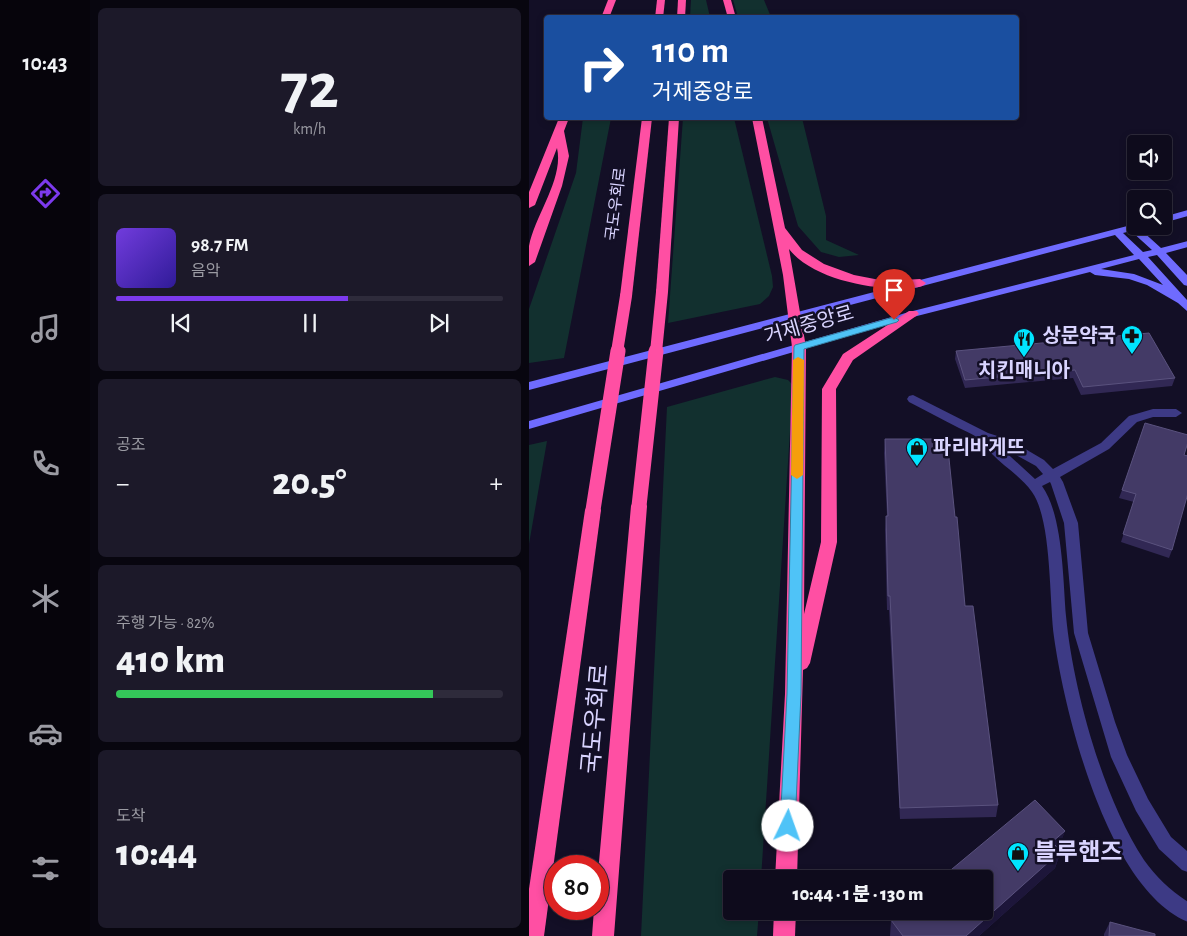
<!DOCTYPE html>
<html lang="ko">
<head>
<meta charset="utf-8">
<style>
  :root { --surface:#0e0b1c; --page:#1c1929; --text:#f1f3f6; --muted:#9b9ba3; --line:#2e2b3b; --accent:#7c3aed }
  body { margin:0; font-family:"Alegreya Sans","Noto Sans KR",sans-serif; background:var(--page); color:var(--text); height:100vh; display:flex; flex-direction:column; font-size:19px; white-space:nowrap }
  * { box-sizing:border-box; margin:0 }
  p { font-size:16px; color:var(--muted) }
  .icon { flex:none; width:28px; height:28px; fill:none; stroke:currentColor; stroke-width:2; stroke-linecap:round; stroke-linejoin:round }
  .map { position:relative; flex:1; overflow:hidden }
  .sheet { display:flex; flex-direction:column; gap:8px; padding:8px; background:#08060f; width:439px }
  .sheet>* { flex:none }
  .hud { position:absolute; left:15px; top:15px; width:475px; height:105px; border-radius:5px; box-shadow:0 2px 8px #0003,0 0 0 1px var(--line); background:#1a4fa0; color:#fff; overflow:hidden }
  .controls { position:absolute; left:598px; top:135px; display:grid; gap:10px }
  .controls a { display:grid; place-items:center; width:45px; height:45px; border-radius:5px; background:var(--surface); box-shadow:0 2px 8px #0003,0 0 0 1px var(--line); font-size:25px }
  .speed { position:absolute; left:15px; top:855px; display:flex; gap:10px; font-size:25px; font-weight:700; text-align:center }
  .speed>* { display:grid; place-content:center; width:65px; height:65px; border-radius:50%; background:var(--surface); box-shadow:0 2px 8px #0003,0 0 0 1px var(--line); line-height:1 }
  .speed .limit { border:8px solid #d22; background:#fff; color:#111 }
  .pin { position:absolute; display:grid; place-items:center; width:42px; height:42px; color:#fff; margin:-51px -21px; border-radius:50% 50% 50% 0; rotate:-45deg; box-shadow:0 0 5px #0007 }
  .pin .icon { rotate:45deg }
  .me { position:absolute; width:55px; margin:-28px; rotate:3deg; stroke-linejoin:round; filter:drop-shadow(0 0 4px #0008) }
  .turn { display:flex; align-items:center; gap:18px; height:105px; padding:0 25px; font-size:22px }
  .turn .icon { width:65px; height:65px; stroke-width:2.5 }
  .turn b { display:block; font-size:35px; line-height:42px }
  .big { font-size:38px; font-weight:800; line-height:1.1 }
  .sheet .widget { flex:1; display:flex; flex-direction:column; justify-content:center; gap:8px; min-width:0; padding:0 18px; border-radius:8px; background:var(--page) }
  .sheet .dial { align-items:center; gap:0 }
  .dial b { font-size:65px; line-height:1 }
  .song { display:flex; align-items:center; gap:15px }
  .cover { width:60px; height:60px; border-radius:8px; background:linear-gradient(135deg,hsl(260 70% 55%),hsl(250 70% 35%)) }
  .played { height:5px; border-radius:2px; background:linear-gradient(90deg,var(--accent) 60%,var(--line) 60%) }
  .keys { display:flex; justify-content:space-around; direction:ltr }
  .heat { display:flex; justify-content:space-between; align-items:center; font-size:28px; direction:ltr }
  .charge { height:8px; border-radius:4px; background:linear-gradient(90deg,#34c759 82%,var(--line) 0) }
  .trip { position:absolute; left:194px; top:870px; width:270px; height:50px; border-radius:5px; background:var(--surface); box-shadow:0 2px 8px #0003,0 0 0 1px var(--line); font-weight:800; line-height:50px; text-align:center }
  main { display:flex; flex:1; min-height:0 }
  .tabs { display:flex; flex-direction:column; width:90px; justify-content:space-around; align-items:center; background:#06040b; color:var(--muted) }
  .tabs .icon { width:35px; height:35px }
  .tabs .selected { color:var(--accent) }
  .tabs b { font-size:22px; color:var(--text) }
  .map>svg:first-child { display:block }
</style>
</head>
<body>
<main>
<nav class="tabs">
<b>10:43</b>
<svg class="icon selected" aria-label="directions" viewBox="0 0 24 24"><path d="M12 3l9 9-9 9-9-9zM9 14v-3h6M13 9l2 2-2 2"/></svg>
<svg class="icon" aria-label="music" viewBox="0 0 24 24"><path d="M9 18V5l10-2v13"/><circle cx="6" cy="18" r="3"/><circle cx="16" cy="16" r="3"/></svg>
<svg class="icon" aria-label="phone" viewBox="0 0 24 24"><path d="M5 4h4l2 5-3 2q2 4 5 5l2-3 5 2v4C11 20 4 13 5 4z"/></svg>
<svg class="icon" aria-label="climate" viewBox="0 0 24 24"><path d="M12 3v18M4 7l16 10M4 17L20 7"/></svg>
<svg class="icon" aria-label="car" viewBox="0 0 24 24"><path d="M5 17H2v-5l4-1 3-4h7l3 4 3 1v5h-3M9 17h6M6 11h13"/><circle cx="7" cy="17" r="2"/><circle cx="17" cy="17" r="2"/></svg>
<svg class="icon" aria-label="filters" viewBox="0 0 24 24"><path d="M4 7h16M4 17h16"/><circle cx="9" cy="7" r="2"/><circle cx="15" cy="17" r="2"/></svg>
</nav>
<section class="sheet">
<div class="widget dial"><b>72</b><p>km/h</p></div>
<div class="widget">
<div class="song"><i class="cover"></i><div><b>98.7 FM</b><p>음악</p></div></div>
<div class="played"></div>
<div class="keys"><svg class="icon" aria-label="previous" viewBox="0 0 24 24"><path d="M18 5L8 12l10 7zM5 5v14"/></svg><svg class="icon" aria-label="pause" viewBox="0 0 24 24"><path d="M8 5v14M16 5v14"/></svg><svg class="icon" aria-label="next" viewBox="0 0 24 24"><path d="M6 5l10 7-10 7zM19 5v14"/></svg></div>
</div>
<div class="widget"><p>공조</p>
<div class="heat"><a>−</a><b class="big">20.5°</b><a>+</a></div>
</div>
<div class="widget"><p>주행 가능 · 82%</p><b class="big">410 km</b><div class="charge"></div></div>
<div class="widget"><p>도착</p><b class="big">10:44</b></div>
</section>
<div class="map">
<svg width="659" height="936" viewBox="0 0 659 936">
  <rect width="100%" height="100%" fill="#130f26"/>
  <!-- green -->
  <g fill="#12302f">
    <path d="M162,0H177L181,17H161Z"/>
    <path d="M204,0H235L242,17H209Z"/>
    <path d="M54,118H82L35,358L0,363V309L47,173Z"/>
    <path d="M154,118H205L243,276L244,287L240,296L231,304L139,323Z"/>
    <path d="M238,118H273L297,216V240L330,255L310,257L292,252L269,226Z"/>
    <path d="M246,377L259,380L264,385L232,879H202V911H230L228,936H112L138,407Z"/>
    <path d="M18,441L0,544V445Z"/>
  </g>
  <g fill="none" stroke-linecap="round" stroke-linejoin="round">
    <!-- lane -->
    <path fill="#3d3a85" fill-rule="evenodd" d="M384,395L459,433L481,440L515,460L524,469L572,443L600,416L624,409H647L653,413L647,417H624L608,422L580,449L531,477L534,482L549,523L559,633L586,722L598,755L619,799L642,837L659,852V872L653,870L630,849L607,811L582,757L545,633L535,523L522,484L521,482L513,486C534,515 534,580 537,616C544,689 574,798 615,860C627,877 641,890 659,902V922C579,889 536,715 525,637C520,600 523,520 503,492C492,476 475,467 462,453C458,449 455,442 450,439C444,434 436,431 430,428C413,419 397,411 380,402L378,399L380,396ZM469,445L507,466L514,474L506,479Z"/>
    <!-- secondary -->
    <g fill="#6f6bff" fill-rule="evenodd">
      <path d="M659,210V216L634,223V217Z"/>
      <path d="M606,224V226H615L611,229L632,248L659,241V247L637,253L659,276V286L655,285L628,255L619,257L659,301V312L649,303L618,285L600,279L566,275L561,272L388,316L0,429V421L380,312L605,255L586,235L0,390V382ZM602,231L623,250L614,252L594,233ZM610,259L634,285L605,274L572,269Z"/>
    </g>
    <!-- highway -->
    <g fill="#ff4fa3" fill-rule="evenodd">
      <path d="M79,0H87L80,18H72Z"/>
      <path d="M128,0H136L134,18H126Z"/>
      <path d="M149,0H157L156,18H148Z"/>
      <path d="M194,0H202L207,18H199Z"/>
      <path d="M30,118H40L35,131L40,156L33,186L6,262L0,266C0,259 0,252 0,246C6,215 35,179 28,148L6,205L0,208V192Z"/>
      <path d="M113,118H123L103,296L97,300L91,296Z"/>
      <path d="M140,118H150L139,292L133,296L127,292Z"/>
      <path d="M223,118H233L256,228L273,250L295,264L325,275L356,281L391,279L397,283C392,289 383,287 375,288C341,290 282,278 260,249L277,347L275,614L292,542L293,389L314,354L380,311H388L390,314L324,360L307,389L308,542L281,663L278,668L274,670L268,879H246L256,694L263,347L254,275Z"/>
      <path d="M110,500L116,502L118,506L85,936H63L65,909H69V873L102,506L104,502Z"/>
      <path d="M64,504L70,506L72,510L15,936H0V889L56,510L58,506Z"/>
      <path d="M245,911H267L266,936H244Z"/>
    </g>
    <!-- highway-bridge-far1 -->
    <g stroke="#ff4fa3" stroke-width="12">
      <path d="M88,352L97,296"/>
      <path d="M127,352L133,292"/>
    </g>
    <!-- highway-bridge -->
    <g stroke="#ff4fa3" stroke-width="15">
      <path d="M110,506L127,351"/>
      <path d="M64,510L89,351"/>
    </g>
  </g>
  <!-- wall -->
  <g fill="#312854">
    <path d="M427,351L646,378L643,386L552,395L544,378L436,388L426,359Z"/>
    <path d="M356,439L436,606L469,805L467,817L371,819L360,610H358L356,530L357,516H358L355,453Z"/>
    <path d="M655,455L643,550L640,558L592,542L605,502L590,498L593,490Z"/>
    <path d="M536,831L529,848L532,851L526,868L450,936H361L362,920Z"/>
    <path d="M581,922L626,936H575V934Z"/>
  </g>
  <!-- shaded-wall -->
  <g fill="#1d163a">
    <path d="M536,831L529,849L523,842Z"/>
    <path d="M532,851L526,868L450,936H437Z"/>
  </g>
  <!-- building -->
  <g fill="#433a66" stroke="#5a527e">
    <path d="M620,333L646,378L554,387L546,370L436,380L427,351Z"/>
    <path d="M616,423L659,435V442L655,455L659,456V493L643,550L594,534L607,494L593,490Z"/>
    <path d="M356,439H418L426,517H428L436,606H444L469,805L371,808L361,596H359L357,516H359Z"/>
    <path d="M506,800L536,831L523,842L532,851L437,936H374L362,920L372,911H455V879H411Z"/>
    <path d="M581,922L626,934V936H580Z"/>
  </g>
  <!-- route -->
  <path fill="#4fc3f7" stroke="#337fa1" d="M365,317L370,320L368,322L275,349L272,694L266,826L264,831L259,833L253,831L251,826L258,694L265,347L266,345Z"/>
  <!-- slow -->
  <path fill="#f59e0b" d="M269,357L275,360L274,475L268,479L262,475L264,360Z"/>
  <!-- icons -->
  <defs>
    <g id="pharmacy-pin" transform="scale(1.125)"><path d="M0 17L-7.5 6A9.5 9.5 0 1 1 7.5 6Z" fill="#00e5ff" stroke="#130f26"/><path d="M-2-6h4v4h4v4h-4v4h-4v-4h-4v-4h4Z" fill="#111"/></g>
    <g id="restaurant-pin" transform="scale(1.125)"><path d="M0 17L-7.5 6A9.5 9.5 0 1 1 7.5 6Z" fill="#00e5ff" stroke="#130f26"/><path d="M-5-6h1v4h1v-4h1v4h1v-4h1v5L-1.5 .5V6h-2V.5L-5-1ZM5-6V6H3V1.5H1.5Q1.5-4 5-6Z" fill="#111"/></g>
    <g id="shop-pin" transform="scale(1.125)"><path d="M0 17L-7.5 6A9.5 9.5 0 1 1 7.5 6Z" fill="#00e5ff" stroke="#130f26"/><path d="M-5-2.5h2.3a2.7 3.5 0 0 1 5.4 0H5L5.5 6h-11ZM-1.5-2.5h3a1.5 2.3 0 0 0-3 0Z" fill="#111"/></g>
  </defs>
  <g fill-rule="evenodd">
    <use href="#pharmacy-pin" x="603" y="336"/>
    <use href="#restaurant-pin" x="495" y="339"/>
    <use href="#shop-pin" x="388" y="448"/>
    <use href="#shop-pin" x="489" y="853"/>
  </g>
  <g text-anchor="middle" dominant-baseline="central" stroke-width="5" stroke-linejoin="round" paint-order="stroke">
    <!-- far-street labels -->
    <g font-size="16" fill="#d9d4ff" stroke="#130f26">
      <text transform="translate(87 204) rotate(-83)">국도우회로</text>
    </g>
    <!-- street labels -->
    <g font-size="20" fill="#d9d4ff" stroke="#130f26">
      <text transform="translate(280 325) rotate(-16)">거제중앙로</text>
    </g>
    <!-- poi labels -->
    <g font-size="20" font-weight="bold" fill="#d9d4ff" stroke="#130f26" text-anchor="end">
      <text x="587" y="336">상문약국</text>
      <text x="495" y="371" text-anchor="middle">치킨매니아</text>
      <text x="404" y="448" text-anchor="start">파리바게뜨</text>
    </g>
    <!-- near-street labels -->
    <g font-size="24" fill="#d9d4ff" stroke="#130f26">
      <text transform="translate(67 719) rotate(-85)">국도우회로</text>
    </g>
    <!-- near-poi labels -->
    <g font-size="24" font-weight="bold" fill="#d9d4ff" stroke="#130f26" text-anchor="start">
      <text x="505" y="853">블루핸즈</text>
    </g>
  </g>
</svg>
<div class="controls">
<a><svg class="icon" aria-label="sound" viewBox="0 0 24 24"><path d="M4 9h4l5-4v14l-5-4H4zM17 9q2 3 0 6"/></svg></a>
<a><svg class="icon" aria-label="search" viewBox="0 0 24 24"><circle cx="10" cy="10" r="6"/><path d="M15 15l6 6"/></svg></a>
</div>
<div class="speed"><div class="limit">80</div></div>
<div class="pin" style="left:365px;top:320px;background:#d93025"><svg class="icon" aria-label="arrive" viewBox="0 0 24 24"><path d="M6 21V4h12l-3 4 3 4H6"/></svg></div>
<svg class="me" style="left:259px;top:826px" viewBox="-20 -20 40 40"><circle r="19" fill="#fff"/><path d="M0-13L10 11 0 6-10 11z" fill="#4fc3f7"/></svg>
<div class="trip">10:44 · 1 분 · 130 m</div>
<div class="hud">
<div class="turn"><svg class="icon" aria-label="right" viewBox="0 0 24 24"><path d="M7 20v-9h11M14 6l5 5-5 5"/></svg><div><b>110 m</b>거제중앙로</div></div>
</div>
</div>
</main>
</body>
</html>
